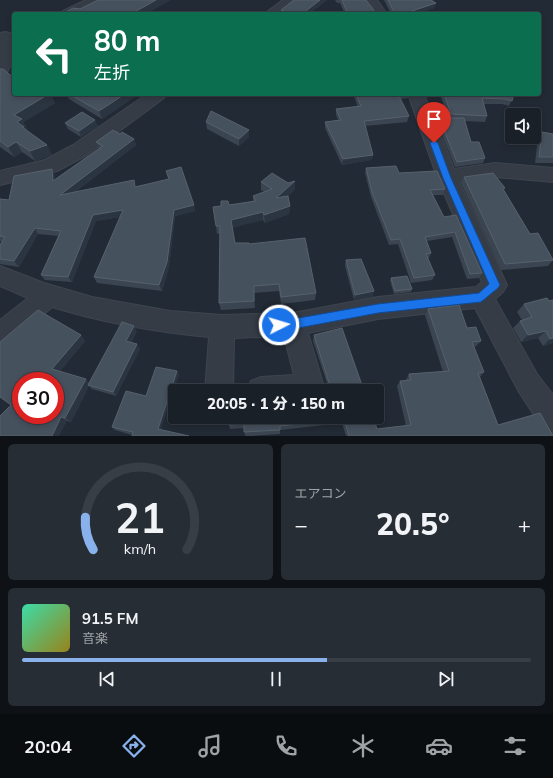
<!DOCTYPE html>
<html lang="ja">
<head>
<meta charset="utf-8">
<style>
  :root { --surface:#1a2028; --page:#272d34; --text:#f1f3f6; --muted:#9fa3a8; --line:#383e45; --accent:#89b2ed }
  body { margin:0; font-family:Mulish,"Noto Sans JP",sans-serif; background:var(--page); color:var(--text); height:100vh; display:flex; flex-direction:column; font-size:15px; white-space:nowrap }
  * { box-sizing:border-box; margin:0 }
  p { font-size:13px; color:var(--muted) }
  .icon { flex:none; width:22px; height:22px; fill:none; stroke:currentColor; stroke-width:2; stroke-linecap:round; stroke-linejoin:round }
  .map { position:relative; height:436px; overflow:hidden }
  .panel { display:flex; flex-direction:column; gap:8px; padding:8px; background:#0e1216; flex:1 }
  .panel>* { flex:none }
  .hud { position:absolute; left:12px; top:12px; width:529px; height:84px; border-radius:4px; box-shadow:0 2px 6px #0003,0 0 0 1px var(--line); background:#0b6e4f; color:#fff; overflow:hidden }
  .buttons { position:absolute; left:505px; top:108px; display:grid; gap:8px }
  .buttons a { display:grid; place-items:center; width:36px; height:36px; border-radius:4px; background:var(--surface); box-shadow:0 2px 6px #0003,0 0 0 1px var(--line); font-size:20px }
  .speed { position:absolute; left:12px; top:372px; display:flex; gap:8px; font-size:20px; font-weight:700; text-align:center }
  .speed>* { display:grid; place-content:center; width:52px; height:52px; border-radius:50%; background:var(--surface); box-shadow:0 2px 6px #0003,0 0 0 1px var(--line); line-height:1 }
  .speed .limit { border:6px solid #d22; background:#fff; color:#111 }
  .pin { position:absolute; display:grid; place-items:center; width:34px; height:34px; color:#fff; margin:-41px -17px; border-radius:50% 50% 50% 0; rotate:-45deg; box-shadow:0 0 4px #0007 }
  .pin .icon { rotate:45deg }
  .me { position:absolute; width:44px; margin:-22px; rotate:85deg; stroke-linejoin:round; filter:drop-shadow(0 0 3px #0008) }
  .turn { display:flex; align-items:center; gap:14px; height:84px; padding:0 16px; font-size:18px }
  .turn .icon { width:52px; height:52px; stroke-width:2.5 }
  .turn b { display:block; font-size:28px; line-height:34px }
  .big { font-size:30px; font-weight:800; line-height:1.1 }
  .panel .widget { flex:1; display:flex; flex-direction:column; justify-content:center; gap:6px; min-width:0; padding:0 14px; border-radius:6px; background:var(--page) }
  .panel .dial { align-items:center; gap:0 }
  .dial svg { height:104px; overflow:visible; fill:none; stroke:var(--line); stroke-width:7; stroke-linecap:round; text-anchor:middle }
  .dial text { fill:var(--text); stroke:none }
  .song { display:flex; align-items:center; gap:12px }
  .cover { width:48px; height:48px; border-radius:6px; background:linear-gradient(135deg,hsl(160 70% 55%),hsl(50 70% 35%)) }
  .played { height:4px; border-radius:2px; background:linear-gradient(90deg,var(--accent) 60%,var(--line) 60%) }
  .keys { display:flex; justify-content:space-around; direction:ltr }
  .heat { display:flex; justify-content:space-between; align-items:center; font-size:22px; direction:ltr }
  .panel .tiles { flex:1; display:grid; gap:8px; grid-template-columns:1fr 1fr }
  .widget:last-child { grid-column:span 2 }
  .trip { position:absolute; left:168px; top:384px; width:216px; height:40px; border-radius:4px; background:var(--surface); box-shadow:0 2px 6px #0003,0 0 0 1px var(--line); font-weight:800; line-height:40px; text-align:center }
  .tab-bar { display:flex; height:64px; justify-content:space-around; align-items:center; background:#0a0d10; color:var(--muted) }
  .tab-bar .icon { width:28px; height:28px }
  .tab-bar .selected { color:var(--accent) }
  .tab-bar b { font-size:18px; color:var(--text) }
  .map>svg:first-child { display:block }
</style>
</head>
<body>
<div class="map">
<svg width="553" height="436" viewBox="0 0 553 436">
  <rect width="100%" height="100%" fill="#222a35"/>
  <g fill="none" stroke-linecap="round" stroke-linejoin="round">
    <!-- minor casing -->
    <g stroke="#3e454f" stroke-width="2">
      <g id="minor">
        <path d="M86,0H103L101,3L79,14H61L63,11Z"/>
        <path d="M283,0H299L280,14H264Z"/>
        <path d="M363,0H377L387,14H373Z"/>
        <path d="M5,32L10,33C19,45 13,63 6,74L0,76V33Z"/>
        <path d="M147,94H166L164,98L87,155L57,171L0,185V171L45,160L73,145Z"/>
        <path d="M408,94H424L454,169L495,163L553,168V182L495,177L459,182L507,285L503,292L495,299L537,374L553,395V433L543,429L519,392L475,308L378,319L308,333L324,387L323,391H247L251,381L261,377L294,375L284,336L234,338L233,391H205L209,337C156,332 104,323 52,307L9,344L0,348V320L28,298L0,286V266L44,283L92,297L170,311L222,315L293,313L378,297L476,287L482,282L437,177Z"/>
      </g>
    </g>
    <!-- minor -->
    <use href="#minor" fill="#353c46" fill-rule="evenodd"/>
  </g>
  <!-- wall -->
  <g fill="#3a4551">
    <path d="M294,0H327L309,14H280L281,10Z"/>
    <path d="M335,0H366L375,14H345L340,3H337Z"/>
    <path d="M384,0H431L436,3L434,8L417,14H391Z"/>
    <path d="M0,69L55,103L23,122L27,129L26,130L47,145L52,155L35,161L22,152L14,157L0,147Z"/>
    <path d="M66,94H139L102,119L69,99Z"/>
    <path d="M353,94H409L408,98L400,99L409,116L407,122L365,126L373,155L371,160L342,165L325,128V122L338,120L336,115V109L358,107Z"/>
    <path d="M440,94H514L509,106L502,104H484L487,116L485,122L464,121L471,142L485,158L483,163L455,167L437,123L439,118H448Z"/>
    <path d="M206,122L249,130V137L239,146L207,129Z"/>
    <path d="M65,123L98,126L81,137L68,129Z"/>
    <path d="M542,132L553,134V163H535L538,138Z"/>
    <path d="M120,134L134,139L136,145L75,192L137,186L194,205L195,211L175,216L169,267L162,291L97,283L94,277L120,217L96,221L72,282L45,280L41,275L58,236L38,234L19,267L0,264V245L2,242L0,241V199L9,200L55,175V179L99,148L96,142Z"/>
    <path d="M366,168L399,173L445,189L443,195H433L444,217L482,273L479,278L467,279L452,237L427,241L431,253L429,258H428L435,275L432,280L411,283L398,244L389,245L371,197L365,173Z"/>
    <path d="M464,177L504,190L530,234L553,260L548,266L501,270L461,183Z"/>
    <path d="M261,182L295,189L287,197L290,206L289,214L265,223L263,220L232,227L235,243L249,244L316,293L315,300L281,304L279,291L254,293L255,308L221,310L219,303L220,233L217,234L216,226L229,205L253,201V196L264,192L261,190Z"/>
    <path d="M346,260L374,291L372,297L354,300L345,266Z"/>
    <path d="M391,278L412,289L411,292L394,294L390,281Z"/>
    <path d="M553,300V343L543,346L538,338L521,342L513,328L520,321L522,320L517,312L524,304Z"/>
    <path d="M428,309L467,328L481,341L476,346L474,347L484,372L480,377L498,425L553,436H346L342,423L280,430V434L251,436H245L244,428L230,429L229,425V417H373L377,429L406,426L397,386L400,381H406V380L409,374L443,372L425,315Z"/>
    <path d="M137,331L131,343L140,349L116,396L92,389L89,386L71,422L11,405L81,335L85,341L60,371L89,383Z"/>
    <path d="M314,335L364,391L329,389L313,341Z"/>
    <path d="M177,371L179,375L132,435L115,430L112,427L146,396Z"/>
  </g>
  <!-- shaded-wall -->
  <g fill="#2b3541">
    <path d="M156,0H171L146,14H131Z"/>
    <path d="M320,0H327L309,14H302Z"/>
    <path d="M436,3L434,8L417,14H403Z"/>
    <path d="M49,94H51L55,103L23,122L27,129L26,130L17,122L14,115Z"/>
    <path d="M125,94H139L102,119L99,111Z"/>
    <path d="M95,120L98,126L81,137L79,131Z"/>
    <path d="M249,130V137L239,146V139Z"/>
    <path d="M134,139L136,145L63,201L60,195Z"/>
    <path d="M16,142L22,152L14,157L8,147Z"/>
    <path d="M47,145L52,155L35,161L30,151Z"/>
    <path d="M373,155L371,160L342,165L343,159Z"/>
    <path d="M52,169L55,175L56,187L53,181Z"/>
    <path d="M295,181V189L276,206V198Z"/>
    <path d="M194,205L195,211L175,216L169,267L162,291L159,285L174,210Z"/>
    <path d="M290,206L289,214L265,223L264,215Z"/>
    <path d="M123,210L126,216L96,221L72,282L68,277L93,215Z"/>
    <path d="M263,212V220L232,228L231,220Z"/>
    <path d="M35,228L38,234L19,267L14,261Z"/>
    <path d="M374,291L372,297L354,300L355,295Z"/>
    <path d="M134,326L137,331L129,346L126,341Z"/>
    <path d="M546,331L538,338L521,342L528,335Z"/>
    <path d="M81,335L85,341L58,374L52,369Z"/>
    <path d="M553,338V343L543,346L550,339Z"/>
    <path d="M137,344L140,349L116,396L113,392Z"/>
    <path d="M177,371L179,375L160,432L158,429Z"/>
    <path d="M86,379L90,384L88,385L89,386L71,422L65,418Z"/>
    <path d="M61,417L67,421L59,436H52Z"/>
  </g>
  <!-- building -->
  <g fill="#46515e" stroke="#57616d" fill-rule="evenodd">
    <path d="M98,0H156L131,14H62L73,8L80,9Z"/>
    <path d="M294,0H320L302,14H292L281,10Z"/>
    <path d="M342,0H366L373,9L375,14H348Z"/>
    <path d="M388,0H431L436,3L403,14H395Z"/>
    <path d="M0,69H3L14,78V94H49L14,115L22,119L17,122L24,127H22L47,145L30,151L16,142L8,147L0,141Z"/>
    <path d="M69,94H125L99,111Z"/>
    <path d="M356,94H398L409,116L364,121L373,155L343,159L325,122L341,120L336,109L361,106Z"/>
    <path d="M444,94H514L512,101L505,99L482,98L487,116L451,114Z"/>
    <path d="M211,111L249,130L239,139L206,122Z"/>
    <path d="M82,112L95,120L79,131L65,123Z"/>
    <path d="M439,118H464L471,142H479L485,158L457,162Z"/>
    <path d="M113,130L120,134L122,132L134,139L60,195L134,180L135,187L169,179L166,171L181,167L194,205L174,210L167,262L159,285L94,277L123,210L93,215L68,277L41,275L61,231L35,228L14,261L0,259V245L5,237L0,236V199L9,200L14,176L52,169L53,181L103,146L96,142Z"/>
    <path d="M542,132L553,134V157H539Z"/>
    <path d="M396,166L399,173L437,171L445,189L430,190L444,217L456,215L482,273L470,274L455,232L425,237L431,253L426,254L435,275L414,278L400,239L391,240L372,192L366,168Z"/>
    <path d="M272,173L288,183L295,181L276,198L288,196L290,206L264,215L263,212L231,220L235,243H249V244L305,238L316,293L281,297L279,284L254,286V301L219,303L220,226H216L213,207L221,206V201H228L229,205L256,201L253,196L272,189L261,182Z"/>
    <path d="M493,173L505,188L503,189L530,234L538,233L553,260L505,264L464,177Z"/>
    <path d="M361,259L374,291L355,295L346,260Z"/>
    <path d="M407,276L412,289L395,291L391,278Z"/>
    <path d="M547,298L549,301L553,300V338L550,339L546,331L528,335L520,321L532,317L524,304Z"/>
    <path d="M459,305L467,328L476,327L481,341L472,342L484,372L478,373L498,425L540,413L553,436H349L344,419L280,426V430L244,432V424L229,425V417H373L377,429L411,425L400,381L411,380L409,374L449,371L428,309Z"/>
    <path d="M38,310L81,335L52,369L86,379L65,418L61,417L52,436H0V416L11,405L0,397V342ZM21,381H55V415H21Z"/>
    <path d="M122,322L134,326L126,341L137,344L113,392L88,385Z"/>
    <path d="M342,328L364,391H310L331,389L314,335Z"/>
    <path d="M156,367L177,371L158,429L189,436H132L133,432L112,427L126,391L146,396Z"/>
  </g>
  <!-- route -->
  <path fill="#1a73e8" stroke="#114b97" d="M434,140L438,143L451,178L500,285L498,288L481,302L378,313L293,329L275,328L274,325L275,321L293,319L378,304L479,293L489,284L443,178L430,143Z"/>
</svg>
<div class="buttons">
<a><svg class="icon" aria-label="sound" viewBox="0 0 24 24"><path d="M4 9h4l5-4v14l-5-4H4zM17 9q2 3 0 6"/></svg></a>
</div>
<div class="speed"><div class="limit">30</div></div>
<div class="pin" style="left:434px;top:143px;background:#d93025"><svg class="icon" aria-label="arrive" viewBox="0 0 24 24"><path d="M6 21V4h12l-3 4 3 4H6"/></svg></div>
<svg class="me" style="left:279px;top:325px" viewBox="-20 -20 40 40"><circle r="17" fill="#1a73e8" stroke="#fff" stroke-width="3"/><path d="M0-11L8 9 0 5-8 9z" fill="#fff"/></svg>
<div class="trip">20:05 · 1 分 · 150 m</div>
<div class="hud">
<div class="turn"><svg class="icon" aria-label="left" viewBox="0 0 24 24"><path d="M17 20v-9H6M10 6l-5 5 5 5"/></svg><div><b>80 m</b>左折</div></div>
</div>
</div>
<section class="panel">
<div class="tiles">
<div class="widget dial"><svg viewBox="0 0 100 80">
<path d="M14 69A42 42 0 1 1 86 69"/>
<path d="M14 69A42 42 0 0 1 8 44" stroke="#89b2ed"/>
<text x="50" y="56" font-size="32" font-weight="700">21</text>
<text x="50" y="72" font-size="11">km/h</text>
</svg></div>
<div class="widget"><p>エアコン</p>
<div class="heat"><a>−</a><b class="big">20.5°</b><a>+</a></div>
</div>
<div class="widget">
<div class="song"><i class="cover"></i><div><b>91.5 FM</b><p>音楽</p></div></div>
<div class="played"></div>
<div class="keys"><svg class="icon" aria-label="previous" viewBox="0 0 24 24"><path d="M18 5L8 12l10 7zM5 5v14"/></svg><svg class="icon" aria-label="pause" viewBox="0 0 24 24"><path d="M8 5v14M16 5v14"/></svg><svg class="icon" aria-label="next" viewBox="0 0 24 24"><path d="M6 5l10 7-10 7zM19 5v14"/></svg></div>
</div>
</div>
</section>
<nav class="tab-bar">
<b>20:04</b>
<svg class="icon selected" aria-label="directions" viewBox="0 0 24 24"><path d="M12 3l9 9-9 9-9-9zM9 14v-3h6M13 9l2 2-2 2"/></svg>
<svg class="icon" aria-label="music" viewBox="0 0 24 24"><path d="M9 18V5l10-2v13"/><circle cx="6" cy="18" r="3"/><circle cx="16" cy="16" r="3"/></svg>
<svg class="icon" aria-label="phone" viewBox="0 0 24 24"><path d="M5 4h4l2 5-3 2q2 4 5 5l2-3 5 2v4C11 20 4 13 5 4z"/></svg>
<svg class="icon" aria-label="climate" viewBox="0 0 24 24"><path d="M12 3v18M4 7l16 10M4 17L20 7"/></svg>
<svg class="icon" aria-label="car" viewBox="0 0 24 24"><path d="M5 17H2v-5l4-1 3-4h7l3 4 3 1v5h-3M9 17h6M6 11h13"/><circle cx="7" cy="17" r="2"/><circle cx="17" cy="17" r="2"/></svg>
<svg class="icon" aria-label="filters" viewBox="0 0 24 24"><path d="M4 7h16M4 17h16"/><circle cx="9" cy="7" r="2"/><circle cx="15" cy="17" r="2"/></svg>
</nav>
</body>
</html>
